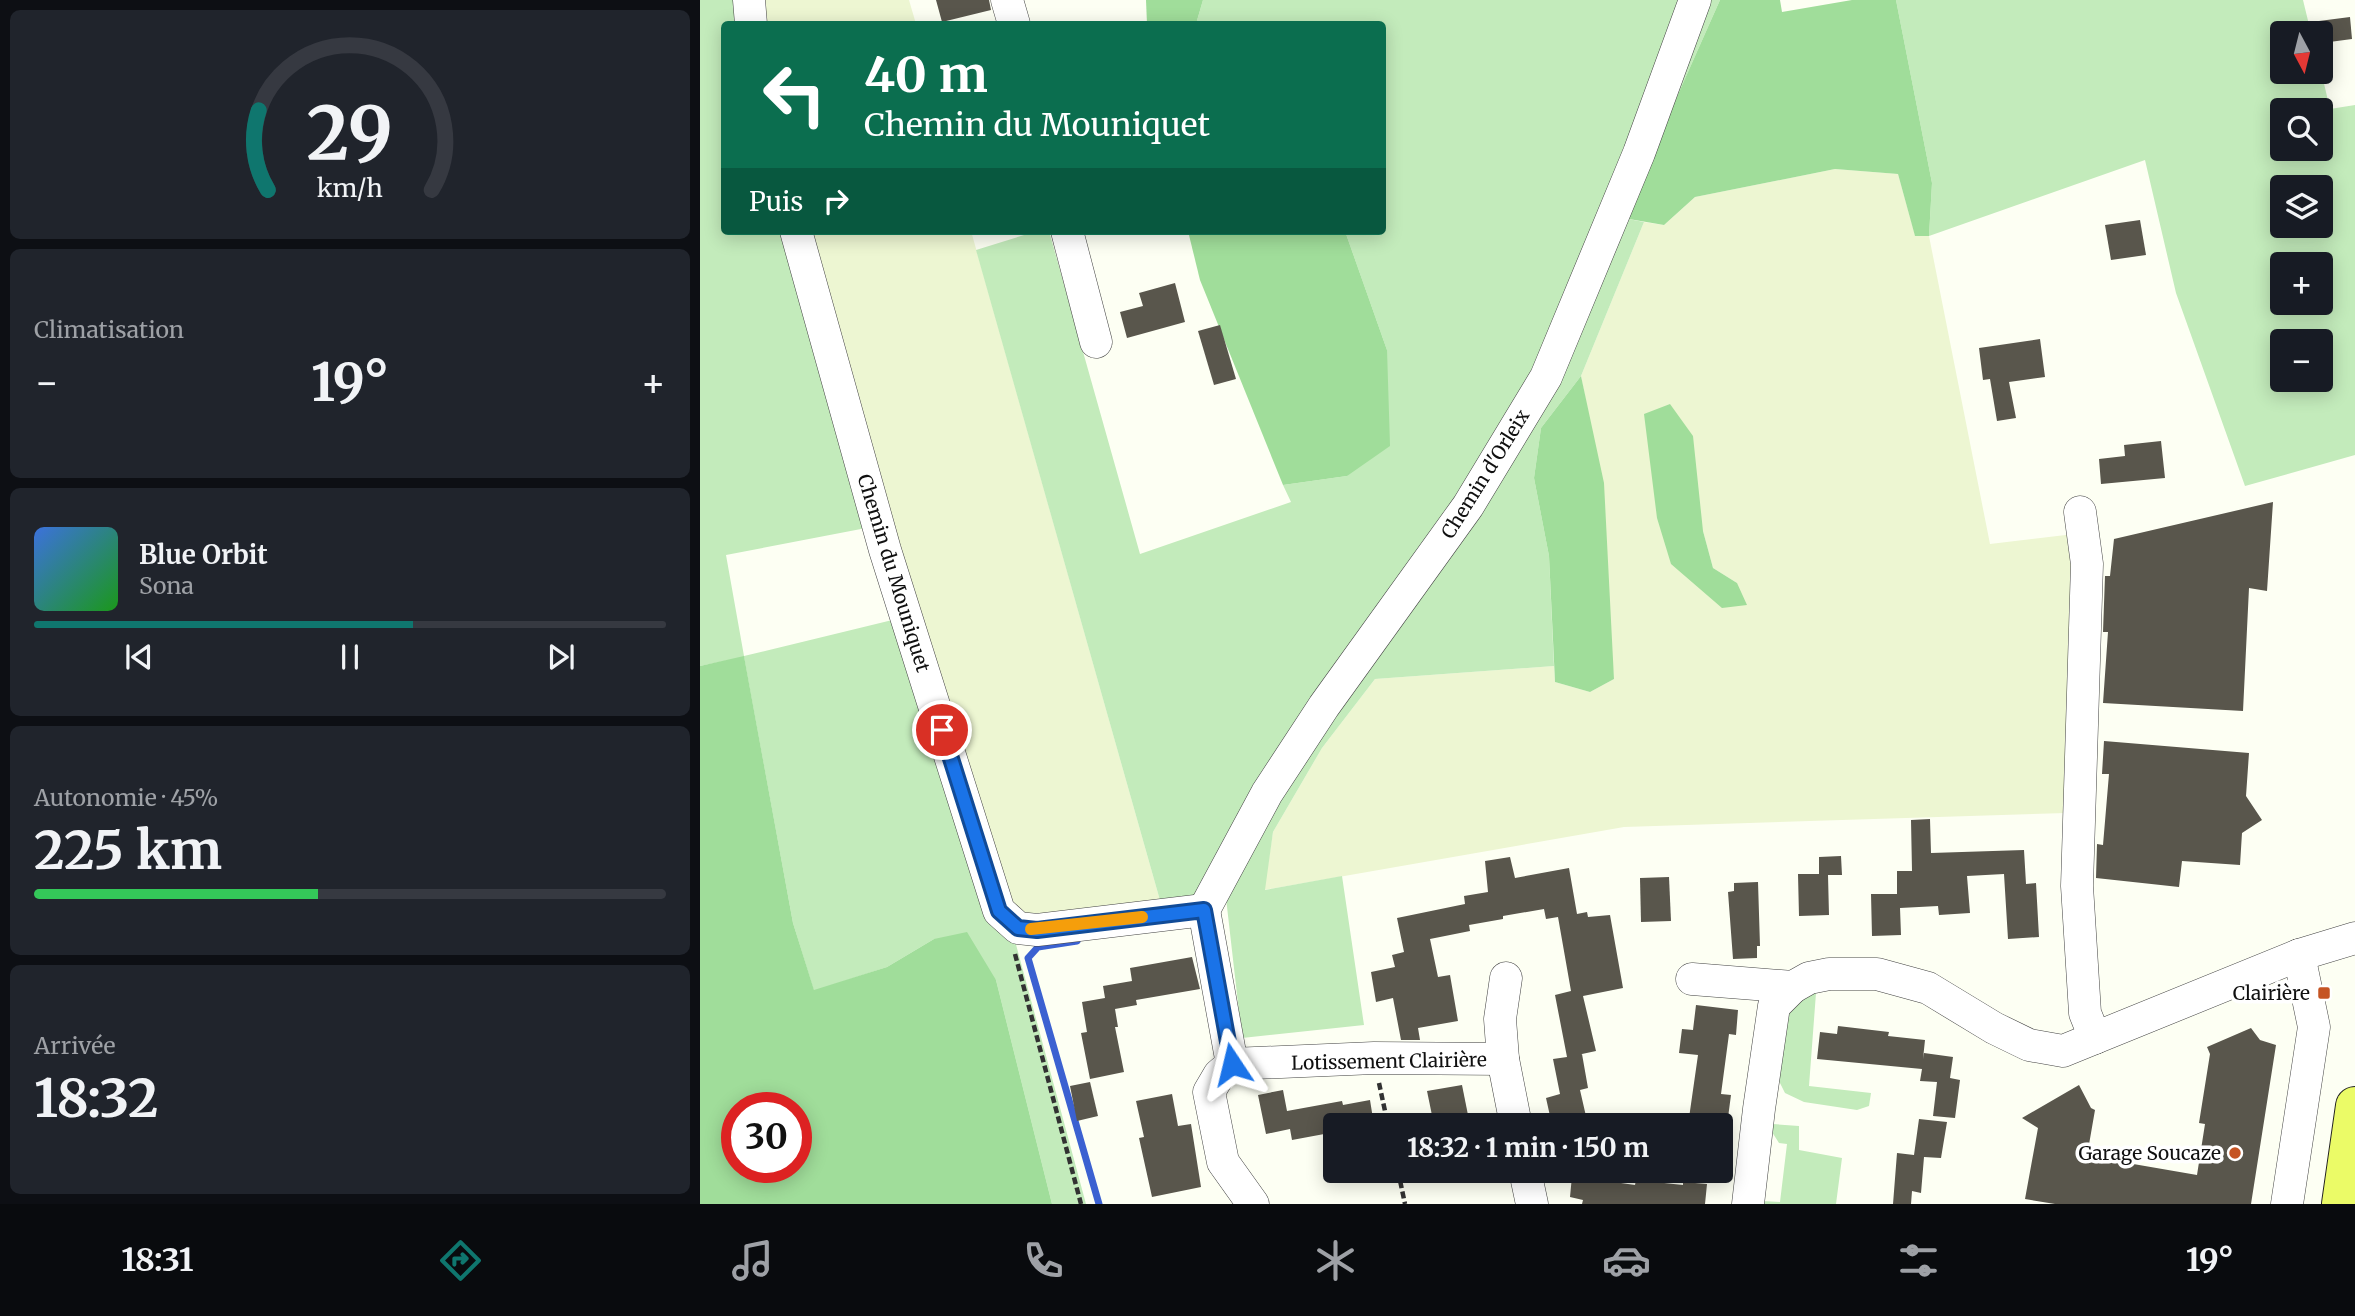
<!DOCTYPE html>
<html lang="fr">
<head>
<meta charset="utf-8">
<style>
  :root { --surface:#171b24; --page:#20242c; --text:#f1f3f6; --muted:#9ea1a6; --line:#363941; --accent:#0f766e }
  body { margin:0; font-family:Merriweather,serif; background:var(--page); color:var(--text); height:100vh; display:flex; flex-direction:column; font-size:26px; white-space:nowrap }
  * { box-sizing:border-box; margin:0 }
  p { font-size:23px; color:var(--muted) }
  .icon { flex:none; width:38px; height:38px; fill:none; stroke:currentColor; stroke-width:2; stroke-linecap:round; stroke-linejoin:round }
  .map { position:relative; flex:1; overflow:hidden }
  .panel { display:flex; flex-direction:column; gap:10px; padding:10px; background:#0d0f14; width:700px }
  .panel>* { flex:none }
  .hud { position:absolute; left:21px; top:21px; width:665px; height:214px; border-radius:7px; box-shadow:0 4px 18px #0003; background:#0b6e4f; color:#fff; overflow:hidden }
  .needle { width:46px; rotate:173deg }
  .buttons { position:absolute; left:1570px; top:21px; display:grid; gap:14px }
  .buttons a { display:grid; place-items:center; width:63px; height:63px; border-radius:7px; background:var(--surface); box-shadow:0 4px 18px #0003; font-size:35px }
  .speed { position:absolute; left:21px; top:1092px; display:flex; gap:14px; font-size:35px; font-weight:700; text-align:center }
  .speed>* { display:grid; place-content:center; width:91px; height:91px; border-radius:50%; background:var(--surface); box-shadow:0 4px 18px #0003; line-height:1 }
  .speed .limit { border:10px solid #d22; background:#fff; color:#111 }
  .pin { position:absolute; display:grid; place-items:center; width:60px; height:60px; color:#fff; margin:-30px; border:4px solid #fff; border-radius:50%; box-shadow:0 2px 7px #0007 }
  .me { position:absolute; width:77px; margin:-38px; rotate:350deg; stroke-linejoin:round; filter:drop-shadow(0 0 5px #0008) }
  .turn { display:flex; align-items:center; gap:24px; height:147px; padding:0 28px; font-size:32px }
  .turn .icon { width:91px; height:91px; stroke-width:2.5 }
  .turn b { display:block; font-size:49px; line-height:60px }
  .then { display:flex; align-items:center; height:66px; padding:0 28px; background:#0003; gap:14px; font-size:26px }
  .big { font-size:52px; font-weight:700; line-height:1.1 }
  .panel .card { flex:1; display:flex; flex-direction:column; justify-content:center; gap:10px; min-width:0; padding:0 24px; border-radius:10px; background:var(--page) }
  .panel .dial { align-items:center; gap:0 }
  .dial svg { height:182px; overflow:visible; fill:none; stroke:var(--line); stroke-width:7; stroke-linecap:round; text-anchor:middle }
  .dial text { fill:var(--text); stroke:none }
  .song { display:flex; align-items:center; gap:21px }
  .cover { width:84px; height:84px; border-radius:10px; background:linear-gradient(135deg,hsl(220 70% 55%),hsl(120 70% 35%)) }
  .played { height:7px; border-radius:4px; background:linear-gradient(90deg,var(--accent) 60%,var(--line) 60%) }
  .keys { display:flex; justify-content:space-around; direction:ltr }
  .heat { display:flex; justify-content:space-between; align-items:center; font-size:38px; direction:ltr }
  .charge { height:10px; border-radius:5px; background:linear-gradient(90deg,#34c759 45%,var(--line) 0) }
  .trip { position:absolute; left:623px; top:1113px; width:410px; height:70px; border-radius:7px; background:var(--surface); box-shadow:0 4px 18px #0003; font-weight:700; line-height:70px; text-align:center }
  .dock { display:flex; height:112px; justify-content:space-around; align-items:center; background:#090b0e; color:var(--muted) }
  .dock .icon { width:49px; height:49px }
  .dock .selected { color:var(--accent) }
  .dock b { font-size:32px; color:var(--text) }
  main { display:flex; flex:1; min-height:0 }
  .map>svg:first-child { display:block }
</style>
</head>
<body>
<main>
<section class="panel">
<div class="card dial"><svg viewBox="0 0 100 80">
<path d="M14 69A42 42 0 1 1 86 69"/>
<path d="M14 69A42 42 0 0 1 10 34" stroke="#0f766e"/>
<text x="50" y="56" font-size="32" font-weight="700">29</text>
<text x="50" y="72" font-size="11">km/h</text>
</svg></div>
<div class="card"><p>Climatisation</p>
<div class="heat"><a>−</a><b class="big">19°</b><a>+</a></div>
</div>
<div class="card">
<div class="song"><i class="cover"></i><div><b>Blue Orbit</b><p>Sona</p></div></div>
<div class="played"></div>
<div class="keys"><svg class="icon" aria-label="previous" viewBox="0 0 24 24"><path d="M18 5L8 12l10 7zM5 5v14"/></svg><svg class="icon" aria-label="pause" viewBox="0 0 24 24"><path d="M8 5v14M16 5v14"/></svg><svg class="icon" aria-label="next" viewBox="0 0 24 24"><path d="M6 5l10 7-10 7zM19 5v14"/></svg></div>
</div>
<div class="card"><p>Autonomie · 45%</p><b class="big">225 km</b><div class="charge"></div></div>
<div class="card"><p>Arrivée</p><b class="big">18:32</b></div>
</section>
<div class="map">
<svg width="1655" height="1204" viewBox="0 0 1655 1204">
  <rect width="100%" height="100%" fill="#fdfff3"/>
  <!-- farmland -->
  <g fill="#edf6d2" fill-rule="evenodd">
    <path d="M59,0H209L216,24H63Z"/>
    <path d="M1135,169L1198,174L1215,235L1229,236L1290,544L1374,534L1366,813L924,827L564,890L573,832L622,748L675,679L854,666L855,682L890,692L914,679L888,412L881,376L944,222L964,225L995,197ZM1003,531L1013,568L1037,583L971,564Z"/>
    <path d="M107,231H271L463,911L311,926Z"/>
  </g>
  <!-- green -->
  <g fill="#c3ebbb" fill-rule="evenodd">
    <path d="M0,0H59L63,24H24V231H107L187,524L26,555L44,656L217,614L311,926L386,1204H352L296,980L234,939L187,967L114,991L93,923L44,657L0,666Z"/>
    <path d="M503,0H1020L923,218L944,222L881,376L841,428L834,478L849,556L854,666L675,679L622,748L573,832L565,890L642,876L664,1025L542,1038L526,898L463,911L276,250L337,231H349L440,554L591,502L583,485L647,476L687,350L645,231H682V24H496Z"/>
    <path d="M1196,0H1603L1611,33H1582V72L1621,71L1630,109L1655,105V455L1545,486L1476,293L1445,160L1229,236L1232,183ZM1582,110H1620V149H1582ZM1582,187H1620V226H1582ZM1582,264H1620V303H1582ZM1582,341H1620V380H1582Z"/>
    <path d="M1116,993L1109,1086L1171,1093L1169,1106L1157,1110L1104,1102L1085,1093L1079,1081L1083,1019L1106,996Z"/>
    <path d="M1073,1124L1099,1126V1150L1142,1158L1136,1204H1061L1062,1201L1080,1202L1087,1144L1079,1143L1072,1132Z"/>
  </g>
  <!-- forest -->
  <g fill="#a0dd9a" fill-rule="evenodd">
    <path d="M446,0H503L496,24H447Z"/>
    <path d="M1020,0H1080L1082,12L1152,0H1196L1232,183L1229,236H1215L1198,174L1135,169L995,197L964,225L923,218Z"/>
    <path d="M488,231H645L687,350L690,446L647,476L583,485L500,280Z"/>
    <path d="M881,376L904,483L914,679L890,692L855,682L849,556L834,478L841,428Z"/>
    <path d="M970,404L993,436L1003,531L1013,568L1037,583L1047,605L1022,608L971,564L957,518L944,414Z"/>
    <path d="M44,656L93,923L114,990L187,967L234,939L267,932L296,980L352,1204H0V666ZM37,1108H96V1167H37Z"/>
  </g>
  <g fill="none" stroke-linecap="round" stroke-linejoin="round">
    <!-- stream -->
    <path stroke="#3b61d1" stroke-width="7" d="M377,941L338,947L328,958L399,1204"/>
  </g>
  <!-- building -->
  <g fill="#59564c">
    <path d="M236,0H289L291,10L242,22Z"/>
    <path d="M1650,17L1652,39L1622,43L1619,21Z"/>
    <path d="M1440,220L1446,255L1411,260L1405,225Z"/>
    <path d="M475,283L485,322L427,338L420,312L443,306L439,293Z"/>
    <path d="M520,325L536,379L514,385L498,331Z"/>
    <path d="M1340,339L1345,377L1309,382L1316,418L1297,421L1290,379L1283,380L1279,348Z"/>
    <path d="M1461,441L1465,478L1401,484L1399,459L1425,456L1424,445Z"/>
    <path d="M1573,502L1567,591L1549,588L1543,711L1403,703L1408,632H1403L1405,576H1410L1414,539Z"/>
    <path d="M1404,741L1549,753L1546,796L1562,820L1542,833L1540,865L1482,861L1479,887L1396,878L1397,844L1403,845L1409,774H1402Z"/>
    <path d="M1230,819L1231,853L1324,850L1326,884L1336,883L1339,937L1308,939L1304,874L1267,876L1270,913L1239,915L1238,906L1200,908L1201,935L1172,936L1171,894H1197V871H1212L1211,820Z"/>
    <path d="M1141,856L1142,875H1128L1129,915L1099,916L1098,874H1119V857Z"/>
    <path d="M810,857L815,878L869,868L877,914L887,912L888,917L910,915L923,988L883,996L896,1051L868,1057L882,1054L888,1088L880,1090L888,1125H852L846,1098L860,1094L853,1059L867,1057L855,995L871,991L858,917L846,919L844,909L803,916V919L769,925L770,931L730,939L738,977L750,975L758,1021L718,1028L720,1040H701L693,998L676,1002L671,972L695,967L692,955L704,952L697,918L765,904L764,896L788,892L785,861Z"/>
    <path d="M969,877L971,921L941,922L940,878Z"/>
    <path d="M1058,882L1060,946H1057V958L1033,959L1028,892L1034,891V883Z"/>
    <path d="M492,957L500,989L436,1000L437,1005L415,1009L418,1027H415L424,1072L390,1079L381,1033L387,1032L382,1002L405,998L403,986L432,981L430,968Z"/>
    <path d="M996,1005L1038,1010L1036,1035L1029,1034L1021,1094L1031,1095L1027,1125H988L998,1055L979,1053L982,1029L993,1030Z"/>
    <path d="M1138,1026L1189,1032L1188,1036L1225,1040L1223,1059L1224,1053L1253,1057L1250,1078L1260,1080L1255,1118L1233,1116L1237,1082L1220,1081L1222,1069L1117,1059L1120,1032L1137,1034Z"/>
    <path d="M1551,1028L1560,1040L1576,1045L1551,1204H1355L1325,1199L1338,1128L1322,1118L1379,1085L1391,1108L1395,1110L1387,1156L1497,1175L1505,1124L1499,1123L1510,1054L1507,1047Z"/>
    <path d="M390,1082L398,1116L377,1121L370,1086Z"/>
    <path d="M762,1085L770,1125H734L727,1091Z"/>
    <path d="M583,1090L587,1111L642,1101L643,1105L670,1100L674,1125H635V1132L592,1140L590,1129L566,1134L558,1095Z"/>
    <path d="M472,1094L478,1126L491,1124L501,1187L452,1197L439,1138L444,1137L436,1101Z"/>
    <path d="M1219,1119L1247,1122L1241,1158L1224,1157L1221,1193L1212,1191L1211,1204H1193L1197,1153L1214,1155Z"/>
    <path d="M872,1176L935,1185L936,1180L983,1185V1182L1007,1184L1005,1204H882L883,1200L870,1197Z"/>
  </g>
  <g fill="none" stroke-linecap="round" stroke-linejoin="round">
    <!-- minor casing -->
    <g stroke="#434343" stroke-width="33">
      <g id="minor">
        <path d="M49,0L51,24"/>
        <path d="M307,0L314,24"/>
        <path d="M96,231L185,550L299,911L318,928L337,930L504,910"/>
        <path d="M367,231L396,342"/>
        <path d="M1380,512L1387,564L1377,886L1385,1013L1395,1038"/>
        <path d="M504,910L567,793L624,706L768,506L846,377L939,153L995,0"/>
        <path d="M504,910L532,1064L674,1058L803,1059"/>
        <path d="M806,978L800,1019L803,1059L816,1125"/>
        <path d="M992,979L1093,987L1109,978L1129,974H1177L1228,988L1294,1028L1329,1045L1363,1051L1599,955L1655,938"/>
        <path d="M532,1064L519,1075L509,1092L523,1162L553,1204"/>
        <path d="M825,1171L832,1204"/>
        <path d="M1048,1204L1059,1109L1074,1006L1093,987"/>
        <path d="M1587,1204L1614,1027L1599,955"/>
      </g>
    </g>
    <!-- major casing -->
    <g stroke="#212121" stroke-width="40">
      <path id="major" d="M1641,1204L1655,1106"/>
    </g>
    <!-- path -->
    <g stroke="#323232" stroke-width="4.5" stroke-dasharray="7 3.5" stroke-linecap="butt">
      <path d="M315,954L381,1204"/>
      <path d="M679,1083L688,1125"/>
      <path d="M698,1171L705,1204"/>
    </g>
    <!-- minor -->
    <use href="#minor" stroke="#fff" stroke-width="32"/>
    <!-- major -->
    <use href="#major" stroke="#ebfb67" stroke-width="38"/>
  </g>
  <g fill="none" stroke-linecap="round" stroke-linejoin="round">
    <!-- route casing -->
    <g stroke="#114b97" stroke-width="18">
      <path id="route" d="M242,730L299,911L318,928L337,930L504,910L532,1064"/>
    </g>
    <!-- route -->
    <use href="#route" stroke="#1a73e8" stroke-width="12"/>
    <!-- slow -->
    <path stroke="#f59e0b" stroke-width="12" d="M331,929L442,917"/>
  </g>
  <!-- markers -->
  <g fill="#c55423" stroke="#fff" stroke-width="2.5">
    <rect x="1617" y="986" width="14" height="14" rx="3.5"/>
    <circle cx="1535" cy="1153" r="7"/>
  </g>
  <g text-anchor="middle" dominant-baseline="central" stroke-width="7" stroke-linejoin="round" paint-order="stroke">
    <!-- street labels -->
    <g font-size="19" fill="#101010" stroke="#fff">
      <text transform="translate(785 474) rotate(-58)">Chemin d'Orleix</text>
      <text transform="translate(194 573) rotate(73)">Chemin du Mouniquet</text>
      <text transform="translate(689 1061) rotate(-1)">Lotissement Clairière</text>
    </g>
    <!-- poi labels -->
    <g font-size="19" fill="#101010" stroke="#fff" text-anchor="end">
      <text x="1610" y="993">Clairière</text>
      <text x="1521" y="1153">Garage Soucaze</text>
    </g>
  </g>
</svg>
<div class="buttons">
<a><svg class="needle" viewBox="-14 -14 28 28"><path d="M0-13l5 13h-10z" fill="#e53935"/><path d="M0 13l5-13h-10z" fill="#9ea1a6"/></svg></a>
<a><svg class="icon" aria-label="search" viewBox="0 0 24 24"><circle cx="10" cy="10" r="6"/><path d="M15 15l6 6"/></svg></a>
<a><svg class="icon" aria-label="layers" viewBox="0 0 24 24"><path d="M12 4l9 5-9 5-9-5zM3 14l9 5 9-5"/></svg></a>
<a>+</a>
<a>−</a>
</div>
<div class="speed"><div class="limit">30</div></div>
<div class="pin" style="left:242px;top:730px;background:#d93025"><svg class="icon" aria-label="arrive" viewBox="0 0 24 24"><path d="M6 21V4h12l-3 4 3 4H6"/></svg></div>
<svg class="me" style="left:532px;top:1064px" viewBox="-20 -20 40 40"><path d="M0-17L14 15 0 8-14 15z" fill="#1a73e8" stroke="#fff" stroke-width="4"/></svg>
<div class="trip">18:32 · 1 min · 150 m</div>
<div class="hud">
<div class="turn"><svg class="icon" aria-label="left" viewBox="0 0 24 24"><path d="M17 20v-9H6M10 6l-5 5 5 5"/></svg><div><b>40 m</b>Chemin du Mouniquet</div></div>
<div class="then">Puis<svg class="icon" aria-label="right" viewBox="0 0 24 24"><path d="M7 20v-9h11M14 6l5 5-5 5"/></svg></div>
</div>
</div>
</main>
<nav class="dock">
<b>18:31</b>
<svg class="icon selected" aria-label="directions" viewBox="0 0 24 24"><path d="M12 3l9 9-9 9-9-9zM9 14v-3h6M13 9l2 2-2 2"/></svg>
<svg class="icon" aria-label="music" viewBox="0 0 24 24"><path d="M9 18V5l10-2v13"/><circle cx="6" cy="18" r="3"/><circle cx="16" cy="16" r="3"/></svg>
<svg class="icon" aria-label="phone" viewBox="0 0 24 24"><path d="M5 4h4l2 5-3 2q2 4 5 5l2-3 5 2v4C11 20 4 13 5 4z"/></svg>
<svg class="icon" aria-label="climate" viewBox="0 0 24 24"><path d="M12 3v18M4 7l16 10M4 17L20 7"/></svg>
<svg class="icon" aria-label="car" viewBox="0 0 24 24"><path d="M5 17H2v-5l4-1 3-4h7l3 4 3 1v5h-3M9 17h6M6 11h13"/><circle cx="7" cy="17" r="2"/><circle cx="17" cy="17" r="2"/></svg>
<svg class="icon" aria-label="filters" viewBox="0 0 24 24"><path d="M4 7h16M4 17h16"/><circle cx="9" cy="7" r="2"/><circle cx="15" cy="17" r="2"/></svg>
<b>19°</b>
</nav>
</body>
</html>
